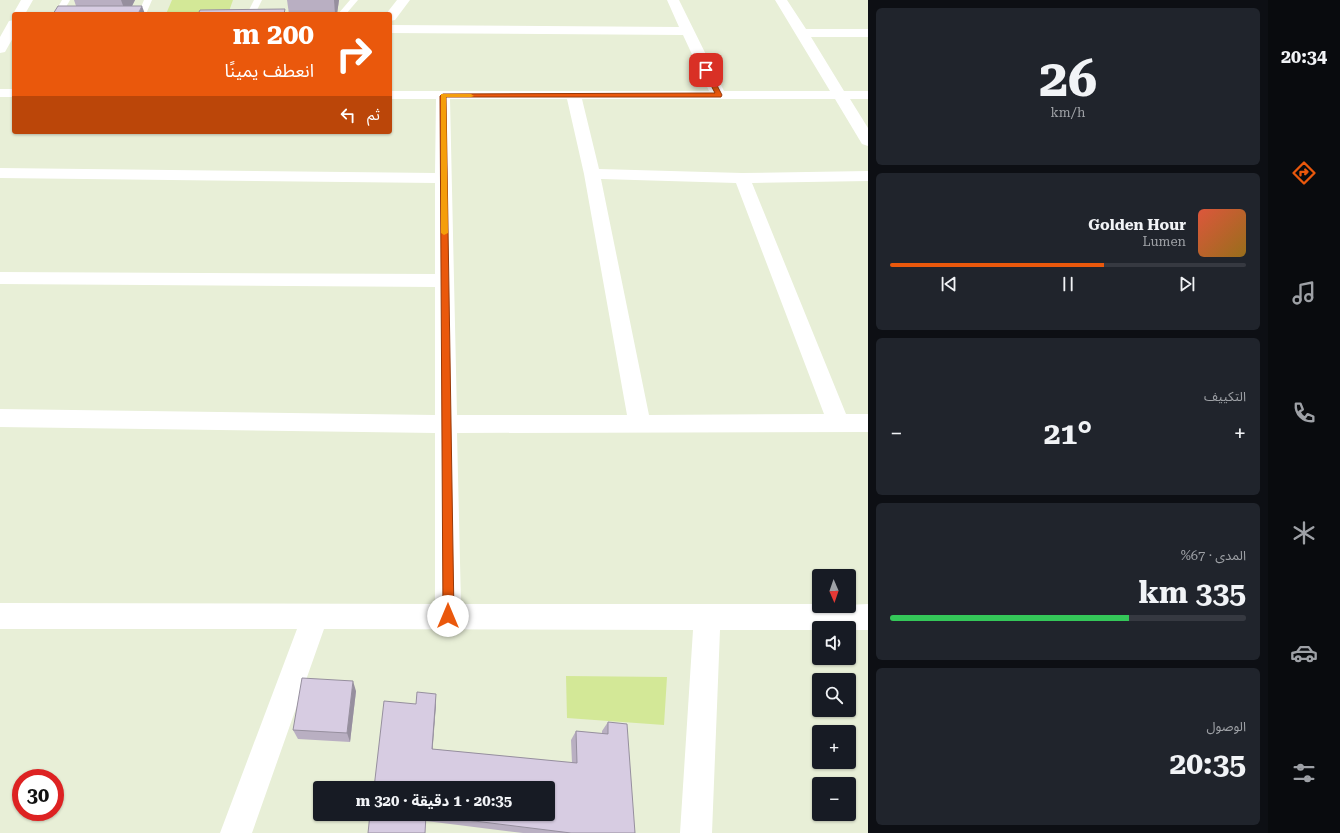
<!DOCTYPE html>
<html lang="ar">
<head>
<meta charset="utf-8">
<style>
  :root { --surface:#171b24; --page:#20242c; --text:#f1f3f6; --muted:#9ea1a6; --line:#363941; --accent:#ea580c }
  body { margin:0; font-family:"Roboto Serif","Noto Sans Arabic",serif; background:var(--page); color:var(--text); direction:rtl; height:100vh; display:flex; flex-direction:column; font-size:15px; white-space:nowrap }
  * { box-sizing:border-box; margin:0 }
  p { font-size:13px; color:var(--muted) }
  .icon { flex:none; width:22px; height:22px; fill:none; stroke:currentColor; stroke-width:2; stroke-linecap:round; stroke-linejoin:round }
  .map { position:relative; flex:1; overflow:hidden; direction:ltr }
  .sheet { display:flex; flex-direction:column; gap:8px; padding:8px; background:#0d0f14; width:400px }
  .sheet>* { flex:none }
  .guide { position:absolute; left:12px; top:12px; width:380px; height:122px; border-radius:4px; box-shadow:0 1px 3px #0004; direction:rtl; background:#ea580c; color:#fff; overflow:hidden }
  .needle { width:26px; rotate:178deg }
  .fabs { position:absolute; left:812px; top:569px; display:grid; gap:8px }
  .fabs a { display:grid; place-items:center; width:44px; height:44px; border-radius:4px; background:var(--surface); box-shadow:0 1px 3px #0004; font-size:20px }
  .speed { position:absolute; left:12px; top:769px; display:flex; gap:8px; font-size:20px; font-weight:700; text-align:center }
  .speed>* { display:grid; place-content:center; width:52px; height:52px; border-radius:50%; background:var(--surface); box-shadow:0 1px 3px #0004; line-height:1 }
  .speed .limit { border:6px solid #d22; background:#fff; color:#111 }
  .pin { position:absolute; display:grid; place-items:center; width:34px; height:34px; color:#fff; margin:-17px; border-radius:8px; box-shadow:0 2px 6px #0006 }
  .me { position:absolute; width:44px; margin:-22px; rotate:0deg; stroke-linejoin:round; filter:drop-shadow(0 0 3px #0008) }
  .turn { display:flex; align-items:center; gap:14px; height:84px; padding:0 12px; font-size:18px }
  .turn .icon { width:52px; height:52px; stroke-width:2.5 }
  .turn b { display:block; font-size:28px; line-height:34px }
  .then { display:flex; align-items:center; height:38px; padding:0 12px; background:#0003; gap:8px; font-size:15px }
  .big { font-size:30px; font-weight:700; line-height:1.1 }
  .sheet .tile { flex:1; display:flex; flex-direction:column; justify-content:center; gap:6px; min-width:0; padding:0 14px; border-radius:6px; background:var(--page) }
  .sheet .dial { align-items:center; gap:0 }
  .dial b { font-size:52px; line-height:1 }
  .song { display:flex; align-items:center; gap:12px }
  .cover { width:48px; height:48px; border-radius:6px; background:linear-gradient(135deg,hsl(10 70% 55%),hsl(40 70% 35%)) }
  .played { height:4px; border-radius:2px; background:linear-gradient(90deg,var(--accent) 60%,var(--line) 60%) }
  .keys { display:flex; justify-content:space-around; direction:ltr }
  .heat { display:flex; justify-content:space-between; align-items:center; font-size:22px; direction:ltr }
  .charge { height:6px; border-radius:3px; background:linear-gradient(90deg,#34c759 67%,var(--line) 0) }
  .trip { position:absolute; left:313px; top:781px; width:242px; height:40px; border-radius:4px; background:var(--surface); box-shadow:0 1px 3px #0004; font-weight:700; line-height:40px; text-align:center; direction:rtl }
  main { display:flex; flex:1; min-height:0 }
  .dock { display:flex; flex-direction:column; width:72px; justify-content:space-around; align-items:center; background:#090b0e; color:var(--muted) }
  .dock .icon { width:28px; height:28px }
  .dock .active { color:var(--accent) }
  .dock b { font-size:18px; color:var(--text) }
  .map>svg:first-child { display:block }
</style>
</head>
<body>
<main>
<nav class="dock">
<b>20:34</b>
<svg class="icon active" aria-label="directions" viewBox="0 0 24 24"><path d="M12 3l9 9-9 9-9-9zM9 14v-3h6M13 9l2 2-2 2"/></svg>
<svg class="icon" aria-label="music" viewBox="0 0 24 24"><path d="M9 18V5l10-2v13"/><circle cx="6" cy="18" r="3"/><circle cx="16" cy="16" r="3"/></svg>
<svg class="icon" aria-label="phone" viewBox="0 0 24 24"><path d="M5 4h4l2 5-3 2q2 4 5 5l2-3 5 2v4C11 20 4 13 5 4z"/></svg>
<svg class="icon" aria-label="climate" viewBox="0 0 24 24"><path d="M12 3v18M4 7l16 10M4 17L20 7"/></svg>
<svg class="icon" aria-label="car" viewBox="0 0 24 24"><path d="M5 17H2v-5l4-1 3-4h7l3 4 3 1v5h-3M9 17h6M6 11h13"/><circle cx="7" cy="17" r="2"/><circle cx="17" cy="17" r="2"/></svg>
<svg class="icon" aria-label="filters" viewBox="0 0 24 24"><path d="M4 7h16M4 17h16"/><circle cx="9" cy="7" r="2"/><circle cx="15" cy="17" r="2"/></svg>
</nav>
<section class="sheet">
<div class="tile dial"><b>26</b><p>km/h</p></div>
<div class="tile">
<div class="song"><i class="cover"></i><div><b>Golden Hour</b><p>Lumen</p></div></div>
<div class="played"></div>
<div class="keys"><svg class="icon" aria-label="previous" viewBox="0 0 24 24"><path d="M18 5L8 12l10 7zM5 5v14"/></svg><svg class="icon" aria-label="pause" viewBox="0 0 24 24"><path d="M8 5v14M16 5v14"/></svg><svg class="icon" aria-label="next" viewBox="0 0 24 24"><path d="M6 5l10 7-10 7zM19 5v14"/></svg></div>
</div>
<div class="tile"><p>التكييف</p>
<div class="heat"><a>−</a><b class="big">21°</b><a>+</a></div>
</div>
<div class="tile"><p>المدى · 67%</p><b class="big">335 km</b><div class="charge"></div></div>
<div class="tile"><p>الوصول</p><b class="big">20:35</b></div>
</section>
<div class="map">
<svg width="868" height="833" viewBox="0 0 868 833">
  <rect width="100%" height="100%" fill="#e8efd7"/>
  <!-- green -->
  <g fill="#d3e897">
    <path d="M172,0H233L228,14H166Z"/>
    <path d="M566,676L667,677L664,725L567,718Z"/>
  </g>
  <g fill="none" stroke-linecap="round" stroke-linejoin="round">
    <!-- lane -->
    <g fill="#fff" fill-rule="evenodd">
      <path d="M62,0H70L62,14H54Z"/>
      <path d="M144,0H152L146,14H138Z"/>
      <path d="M254,0H262L255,14H247Z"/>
      <path d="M350,0H358L346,14H338Z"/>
    </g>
    <!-- street -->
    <g fill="#fff" fill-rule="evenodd">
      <path d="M21,0H33L25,14H14V16L13,14Z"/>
      <path d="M397,0H410L395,20L390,21V14H386Z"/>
      <path d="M667,0H679L724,91H830L775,0H787L806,29H868V37H811L844,91H868V99H850L868,128V146L862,144L835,99H582L599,169L742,173L868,171V181L752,183L846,414H868V432L457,433L461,604H819V606L868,604V630H849V628H819V630H720L712,833H680L693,630L324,629L252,833H220L297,629H0V603L435,604V433L0,427V409L435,415V287L0,284V272L435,274V183L0,178V168L435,173L436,99H390V91H709L683,35L390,33V25L679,27ZM450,99H567L584,174L627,415H457ZM601,179L736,183L824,414L649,415Z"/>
      <path d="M14,20V36L5,52L0,53V37L9,21Z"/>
      <rect x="0" y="89" width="14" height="8"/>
    </g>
  </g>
  <!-- wall -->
  <g fill="#b9afc2">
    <path d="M74,0H135L132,6H76Z"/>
    <path d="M287,0H339L337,14H289Z"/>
    <path d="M356,691L350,742L298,739L293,730Z"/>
    <path d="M416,704H436L432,749L572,763L571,740L576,731L602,734V731L608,722L635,833H523L426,821L374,788Z"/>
  </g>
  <!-- shaded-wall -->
  <g fill="#968f9e">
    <path d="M121,0H135L128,14H126Z"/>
    <path d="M334,0H339L337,14H335Z"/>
    <path d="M142,6L145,14H138Z"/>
    <path d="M353,681L356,691L350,742L347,733Z"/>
    <path d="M436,694V704L432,757V749Z"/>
  </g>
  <!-- building -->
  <g fill="#d7cce2" stroke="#968f9e">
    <path d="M58,6H142L138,14H53Z"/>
    <path d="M285,9L284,14H198L200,10Z"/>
    <path d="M302,678L353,681L347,733L293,730Z"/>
    <path d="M417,692L436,694L432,749L577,763L576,731L608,734V722L627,724L635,833H571L426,815L425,833H368L370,814H548V788H374L384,701L416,704Z"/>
  </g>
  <!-- route -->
  <path fill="#ea580c" stroke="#983908" d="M704,68L709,70L722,95L721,97H446L454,616L452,620L448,621L445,620L443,616L440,96L443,94L715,93L703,70Z"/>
  <!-- slow -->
  <path fill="#f59e0b" d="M441,94H471L474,96L471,97H446L448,233L444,235L441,233Z"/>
</svg>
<div class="fabs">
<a><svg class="needle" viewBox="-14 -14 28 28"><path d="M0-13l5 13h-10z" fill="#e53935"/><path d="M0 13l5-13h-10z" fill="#9ea1a6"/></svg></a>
<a><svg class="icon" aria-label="sound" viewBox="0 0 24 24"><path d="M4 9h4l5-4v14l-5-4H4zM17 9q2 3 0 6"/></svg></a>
<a><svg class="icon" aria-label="search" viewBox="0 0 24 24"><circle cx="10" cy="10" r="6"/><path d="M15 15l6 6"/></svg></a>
<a>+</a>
<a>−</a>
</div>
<div class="speed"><div class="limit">30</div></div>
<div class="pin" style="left:706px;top:70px;background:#d93025"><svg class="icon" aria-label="arrive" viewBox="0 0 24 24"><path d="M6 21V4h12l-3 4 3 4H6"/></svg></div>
<svg class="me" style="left:448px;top:616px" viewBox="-20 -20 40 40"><circle r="19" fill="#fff"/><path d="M0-13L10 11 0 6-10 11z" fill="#ea580c"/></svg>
<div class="trip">20:35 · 1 دقيقة · 320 m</div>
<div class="guide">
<div class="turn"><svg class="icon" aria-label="right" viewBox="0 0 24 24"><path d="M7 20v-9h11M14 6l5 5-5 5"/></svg><div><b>200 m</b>انعطف يمينًا</div></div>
<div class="then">ثم<svg class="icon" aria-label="left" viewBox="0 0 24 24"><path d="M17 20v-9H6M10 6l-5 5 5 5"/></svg></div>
</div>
</div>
</main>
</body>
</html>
